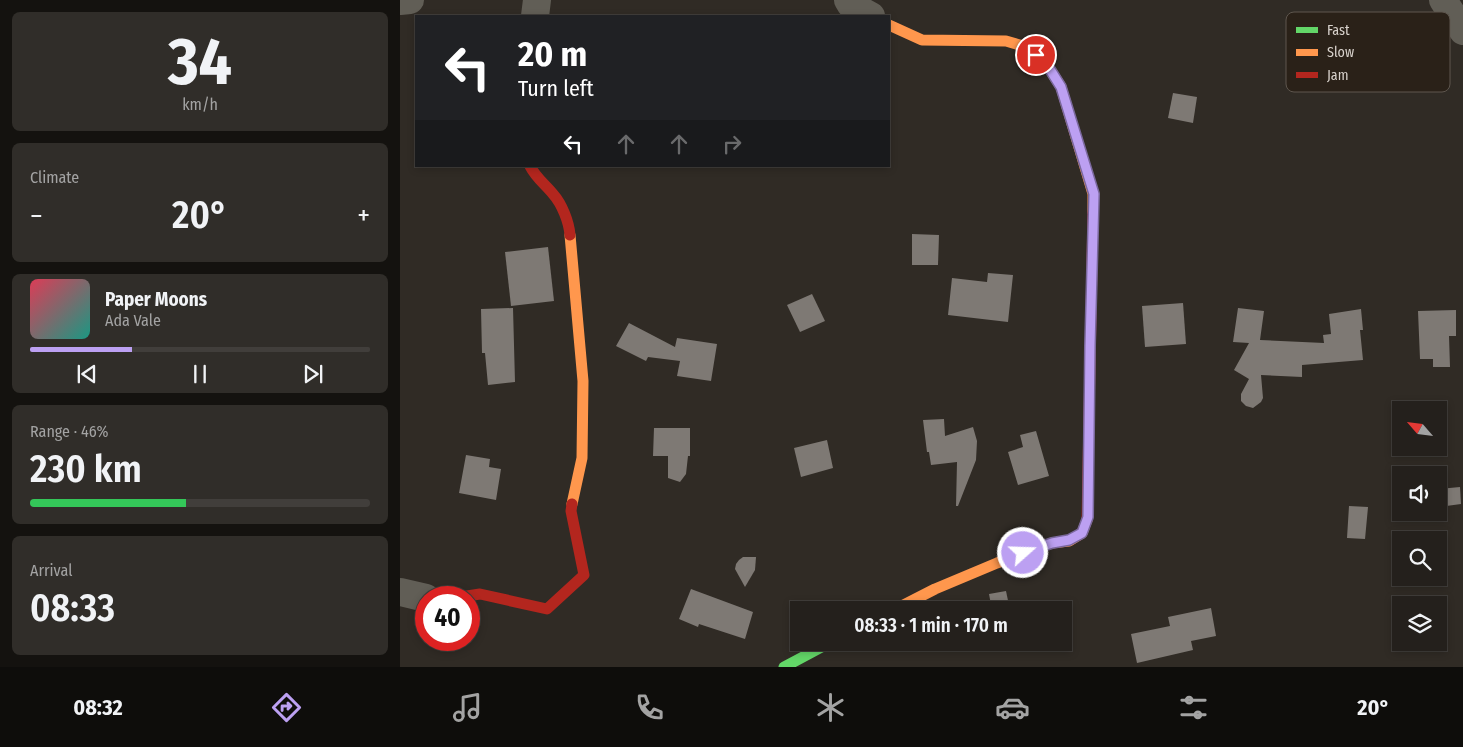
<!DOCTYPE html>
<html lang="en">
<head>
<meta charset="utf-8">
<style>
  :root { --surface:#24201c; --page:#302d29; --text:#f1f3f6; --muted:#a3a3a3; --line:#413e3b; --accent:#bca0f2 }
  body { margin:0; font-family:"Fira Sans Condensed",sans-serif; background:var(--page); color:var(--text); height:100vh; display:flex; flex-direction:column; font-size:19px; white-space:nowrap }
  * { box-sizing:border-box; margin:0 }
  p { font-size:16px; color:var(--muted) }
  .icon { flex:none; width:28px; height:28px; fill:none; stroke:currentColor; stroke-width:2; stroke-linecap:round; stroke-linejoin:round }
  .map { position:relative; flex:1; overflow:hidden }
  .details { display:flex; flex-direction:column; gap:12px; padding:12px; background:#14120f; width:400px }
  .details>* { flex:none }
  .top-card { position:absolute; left:15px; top:15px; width:475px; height:152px; border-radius:0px; box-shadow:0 2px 8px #0003,0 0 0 1px var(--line); background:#202124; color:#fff; overflow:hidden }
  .needle { width:32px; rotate:298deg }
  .buttons { position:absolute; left:992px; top:401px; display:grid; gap:10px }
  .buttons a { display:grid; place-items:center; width:55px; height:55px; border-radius:0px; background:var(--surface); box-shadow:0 2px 8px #0003,0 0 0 1px var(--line); font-size:25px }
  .speed { position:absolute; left:15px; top:586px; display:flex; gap:10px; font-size:25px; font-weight:700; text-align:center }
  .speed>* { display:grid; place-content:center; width:65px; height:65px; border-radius:50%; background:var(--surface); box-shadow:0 2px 8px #0003,0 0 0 1px var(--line); line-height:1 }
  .speed .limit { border:8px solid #d22; background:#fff; color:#111 }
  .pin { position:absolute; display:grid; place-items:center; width:42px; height:42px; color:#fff; margin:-21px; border:2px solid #fff; border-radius:50%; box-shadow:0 1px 5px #0007 }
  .me { position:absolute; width:55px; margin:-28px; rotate:70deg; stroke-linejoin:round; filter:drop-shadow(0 0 4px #0008) }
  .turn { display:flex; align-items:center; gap:18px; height:105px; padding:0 20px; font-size:22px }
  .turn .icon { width:65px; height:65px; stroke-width:2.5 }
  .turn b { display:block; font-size:35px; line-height:42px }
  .lanes { display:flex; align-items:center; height:48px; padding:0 20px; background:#0003; justify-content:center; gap:25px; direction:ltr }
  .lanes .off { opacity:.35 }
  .big { font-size:38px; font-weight:600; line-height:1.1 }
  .details .tile { flex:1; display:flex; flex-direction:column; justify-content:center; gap:8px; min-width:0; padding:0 18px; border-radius:8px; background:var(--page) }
  .details .dial { align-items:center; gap:0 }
  .dial b { font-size:65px; line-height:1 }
  .song { display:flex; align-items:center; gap:15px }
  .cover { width:60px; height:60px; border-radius:8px; background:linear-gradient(135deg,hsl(350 70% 55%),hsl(170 70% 35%)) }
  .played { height:5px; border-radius:2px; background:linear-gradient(90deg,var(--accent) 30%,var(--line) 30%) }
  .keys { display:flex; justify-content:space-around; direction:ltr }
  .heat { display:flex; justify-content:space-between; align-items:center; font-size:28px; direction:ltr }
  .charge { height:8px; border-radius:4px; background:linear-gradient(90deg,#34c759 46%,var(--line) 0) }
  .trip { position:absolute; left:390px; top:601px; width:282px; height:50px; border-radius:0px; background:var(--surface); box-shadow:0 2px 8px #0003,0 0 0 1px var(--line); font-weight:600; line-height:50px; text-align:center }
  .dock { display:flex; height:80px; justify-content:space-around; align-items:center; background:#0e0d0b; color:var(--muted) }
  .dock .icon { width:35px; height:35px }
  .dock .selected { color:var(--accent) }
  .dock b { font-size:22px; color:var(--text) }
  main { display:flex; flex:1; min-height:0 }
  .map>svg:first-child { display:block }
</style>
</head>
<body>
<main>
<section class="details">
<div class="tile dial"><b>34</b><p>km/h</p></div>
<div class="tile"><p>Climate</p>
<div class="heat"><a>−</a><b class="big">20°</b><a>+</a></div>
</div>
<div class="tile">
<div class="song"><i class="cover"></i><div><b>Paper Moons</b><p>Ada Vale</p></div></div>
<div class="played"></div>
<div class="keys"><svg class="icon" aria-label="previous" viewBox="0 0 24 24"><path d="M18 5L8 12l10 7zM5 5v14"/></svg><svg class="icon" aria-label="pause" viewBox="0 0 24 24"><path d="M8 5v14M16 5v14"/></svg><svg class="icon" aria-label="next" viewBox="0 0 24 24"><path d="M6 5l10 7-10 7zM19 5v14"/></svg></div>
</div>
<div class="tile"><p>Range · 46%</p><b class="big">230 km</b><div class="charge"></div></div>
<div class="tile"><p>Arrival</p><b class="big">08:33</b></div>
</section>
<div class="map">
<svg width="1063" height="667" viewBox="0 0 1063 667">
  <rect width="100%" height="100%" fill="#302b25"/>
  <!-- building -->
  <g fill="#7e7974">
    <path d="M773,93L797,97L793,123L768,118Z"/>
    <path d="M512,234L539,235L538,265H512Z"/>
    <path d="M148,247L154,301L111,306L105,252Z"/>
    <path d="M588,273L613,275L608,322L548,315L552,278L587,282Z"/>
    <path d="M412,294L425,321L400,332L387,305Z"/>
    <path d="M783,303L786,344L745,347L742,306Z"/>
    <path d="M113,308L115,382L88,385L85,353H82L81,309Z"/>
    <path d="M838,308L864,311L860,340L924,343L923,335L931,334L929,314L961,309L963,330H960L963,360L902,365V377L861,375L863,398L861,402L853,408L846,406L841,401V394L849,379L834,370L849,343L833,342Z"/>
    <path d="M1056,310V336H1049L1050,367H1033V359H1020L1018,311Z"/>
    <path d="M229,323L275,347L277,338L317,344L311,381L277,376L280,361L248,357L246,361L216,346Z"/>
    <path d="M544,419L545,436L573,427L577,441L576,460L558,506H556L557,462L531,465L529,452H527L523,420Z"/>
    <path d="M254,428H290V456H288L286,474L280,482L268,478V456H253Z"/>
    <path d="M636,431L649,476L618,485L608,452L623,447L620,435Z"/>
    <path d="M427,440L433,468L401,477L394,448Z"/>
    <path d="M66,455L90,459L89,467L101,469L96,500L59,493Z"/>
    <path d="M1060,487L1061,504L1039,507V489Z"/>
    <path d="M949,506L968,507L965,539L947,538Z"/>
    <path d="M343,557H356L355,570L345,587L335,569L336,564L339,560Z"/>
    <path d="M291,589L353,612L345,639L299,624L298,627L279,619Z"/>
    <path d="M606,591L610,610H592L589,594Z"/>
    <path d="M811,608L816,636L791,641L793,650L737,663L731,634L770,626L768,617Z"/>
  </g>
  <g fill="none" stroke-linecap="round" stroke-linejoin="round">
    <!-- street -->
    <g stroke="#615e56" stroke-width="28">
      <path d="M448,0L451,5L471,16"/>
      <path d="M1043,0L1063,31"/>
      <path d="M0,1L10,0"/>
      <path d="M135,16L137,0"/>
      <path d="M0,592L26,598"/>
    </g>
    <!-- fast -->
    <path stroke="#63d668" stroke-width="11" d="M384,667L431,642"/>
    <!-- slow -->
    <g stroke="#ff974d" stroke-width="11">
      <path d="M489,25L522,40L606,41L627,47L646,63L661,87L693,194V212"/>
      <path d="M170,235L183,381L182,458L172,504"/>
      <path d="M494,610L535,589L597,563L652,543L669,541L682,533L687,520"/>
    </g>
    <!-- jam -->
    <g stroke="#b3261e" stroke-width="11">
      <path d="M130,166C136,178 145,184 153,194C162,204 169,222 170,235"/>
      <path d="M687,520L693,212"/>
      <path d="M54,598L80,594L147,609L184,575L171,511L172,504"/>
    </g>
  </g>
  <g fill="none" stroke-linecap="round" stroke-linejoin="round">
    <!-- route casing -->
    <g stroke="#7a689d" stroke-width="12">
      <path id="route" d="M623,553L652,543L669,540L682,533L688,517L690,346L694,194L661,87L646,63L636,55"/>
    </g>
    <!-- route -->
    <use href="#route" stroke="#bca0f2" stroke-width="9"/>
  </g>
  <!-- legend -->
  <rect x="886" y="12" width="164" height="80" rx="8" fill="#2a2118" stroke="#5e564e" stroke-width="1"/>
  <rect x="896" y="27" width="22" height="6" fill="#63d668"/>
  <rect x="896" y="49" width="22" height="7" fill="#ff974d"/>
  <rect x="896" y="72" width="22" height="6" fill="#b3261e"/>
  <g font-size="14" fill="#d8d2cc">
    <text x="927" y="35">Fast</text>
    <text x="927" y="57">Slow</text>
    <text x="927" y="80">Jam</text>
  </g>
</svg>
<div class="buttons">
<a><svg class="needle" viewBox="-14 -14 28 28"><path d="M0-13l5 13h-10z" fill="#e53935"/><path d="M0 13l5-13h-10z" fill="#a3a3a3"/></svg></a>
<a><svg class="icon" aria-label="sound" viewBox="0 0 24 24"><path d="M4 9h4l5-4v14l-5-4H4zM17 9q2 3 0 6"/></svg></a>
<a><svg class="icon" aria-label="search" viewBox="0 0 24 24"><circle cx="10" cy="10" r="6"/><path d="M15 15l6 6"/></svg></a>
<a><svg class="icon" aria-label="layers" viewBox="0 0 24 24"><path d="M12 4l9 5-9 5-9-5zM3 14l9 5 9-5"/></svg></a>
</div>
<div class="speed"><div class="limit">40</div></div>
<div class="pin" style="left:636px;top:55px;background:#d93025"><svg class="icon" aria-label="arrive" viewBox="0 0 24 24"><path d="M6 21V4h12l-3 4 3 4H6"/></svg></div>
<svg class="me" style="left:623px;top:553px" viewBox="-20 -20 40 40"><circle r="17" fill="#bca0f2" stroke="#fff" stroke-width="3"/><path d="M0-11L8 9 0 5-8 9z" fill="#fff"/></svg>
<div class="trip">08:33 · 1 min · 170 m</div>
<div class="top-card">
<div class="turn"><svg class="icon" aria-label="left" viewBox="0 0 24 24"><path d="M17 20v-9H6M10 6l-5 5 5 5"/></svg><div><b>20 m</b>Turn left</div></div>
<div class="lanes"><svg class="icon" aria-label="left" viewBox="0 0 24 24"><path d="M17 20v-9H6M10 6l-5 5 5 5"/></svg><svg class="icon off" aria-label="ahead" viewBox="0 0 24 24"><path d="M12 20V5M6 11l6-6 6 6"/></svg><svg class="icon off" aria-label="ahead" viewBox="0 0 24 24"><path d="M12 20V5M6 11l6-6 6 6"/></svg><svg class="icon off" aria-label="right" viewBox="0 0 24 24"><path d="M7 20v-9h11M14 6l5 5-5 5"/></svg></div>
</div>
</div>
</main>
<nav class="dock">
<b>08:32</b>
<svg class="icon selected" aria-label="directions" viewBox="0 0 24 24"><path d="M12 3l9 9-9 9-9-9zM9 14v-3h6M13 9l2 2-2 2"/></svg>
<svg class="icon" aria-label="music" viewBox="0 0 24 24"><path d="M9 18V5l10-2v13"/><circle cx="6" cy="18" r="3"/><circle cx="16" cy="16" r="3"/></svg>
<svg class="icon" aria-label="phone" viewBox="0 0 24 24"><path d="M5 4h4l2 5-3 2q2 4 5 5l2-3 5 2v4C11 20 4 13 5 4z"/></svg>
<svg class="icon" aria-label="climate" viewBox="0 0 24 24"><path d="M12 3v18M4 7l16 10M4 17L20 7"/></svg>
<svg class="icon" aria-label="car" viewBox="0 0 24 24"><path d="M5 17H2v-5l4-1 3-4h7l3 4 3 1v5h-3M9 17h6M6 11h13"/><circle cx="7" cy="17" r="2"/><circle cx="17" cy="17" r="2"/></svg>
<svg class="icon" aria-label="filters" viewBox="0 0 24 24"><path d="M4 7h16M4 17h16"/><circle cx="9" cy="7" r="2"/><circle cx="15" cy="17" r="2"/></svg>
<b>20°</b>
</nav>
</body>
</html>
